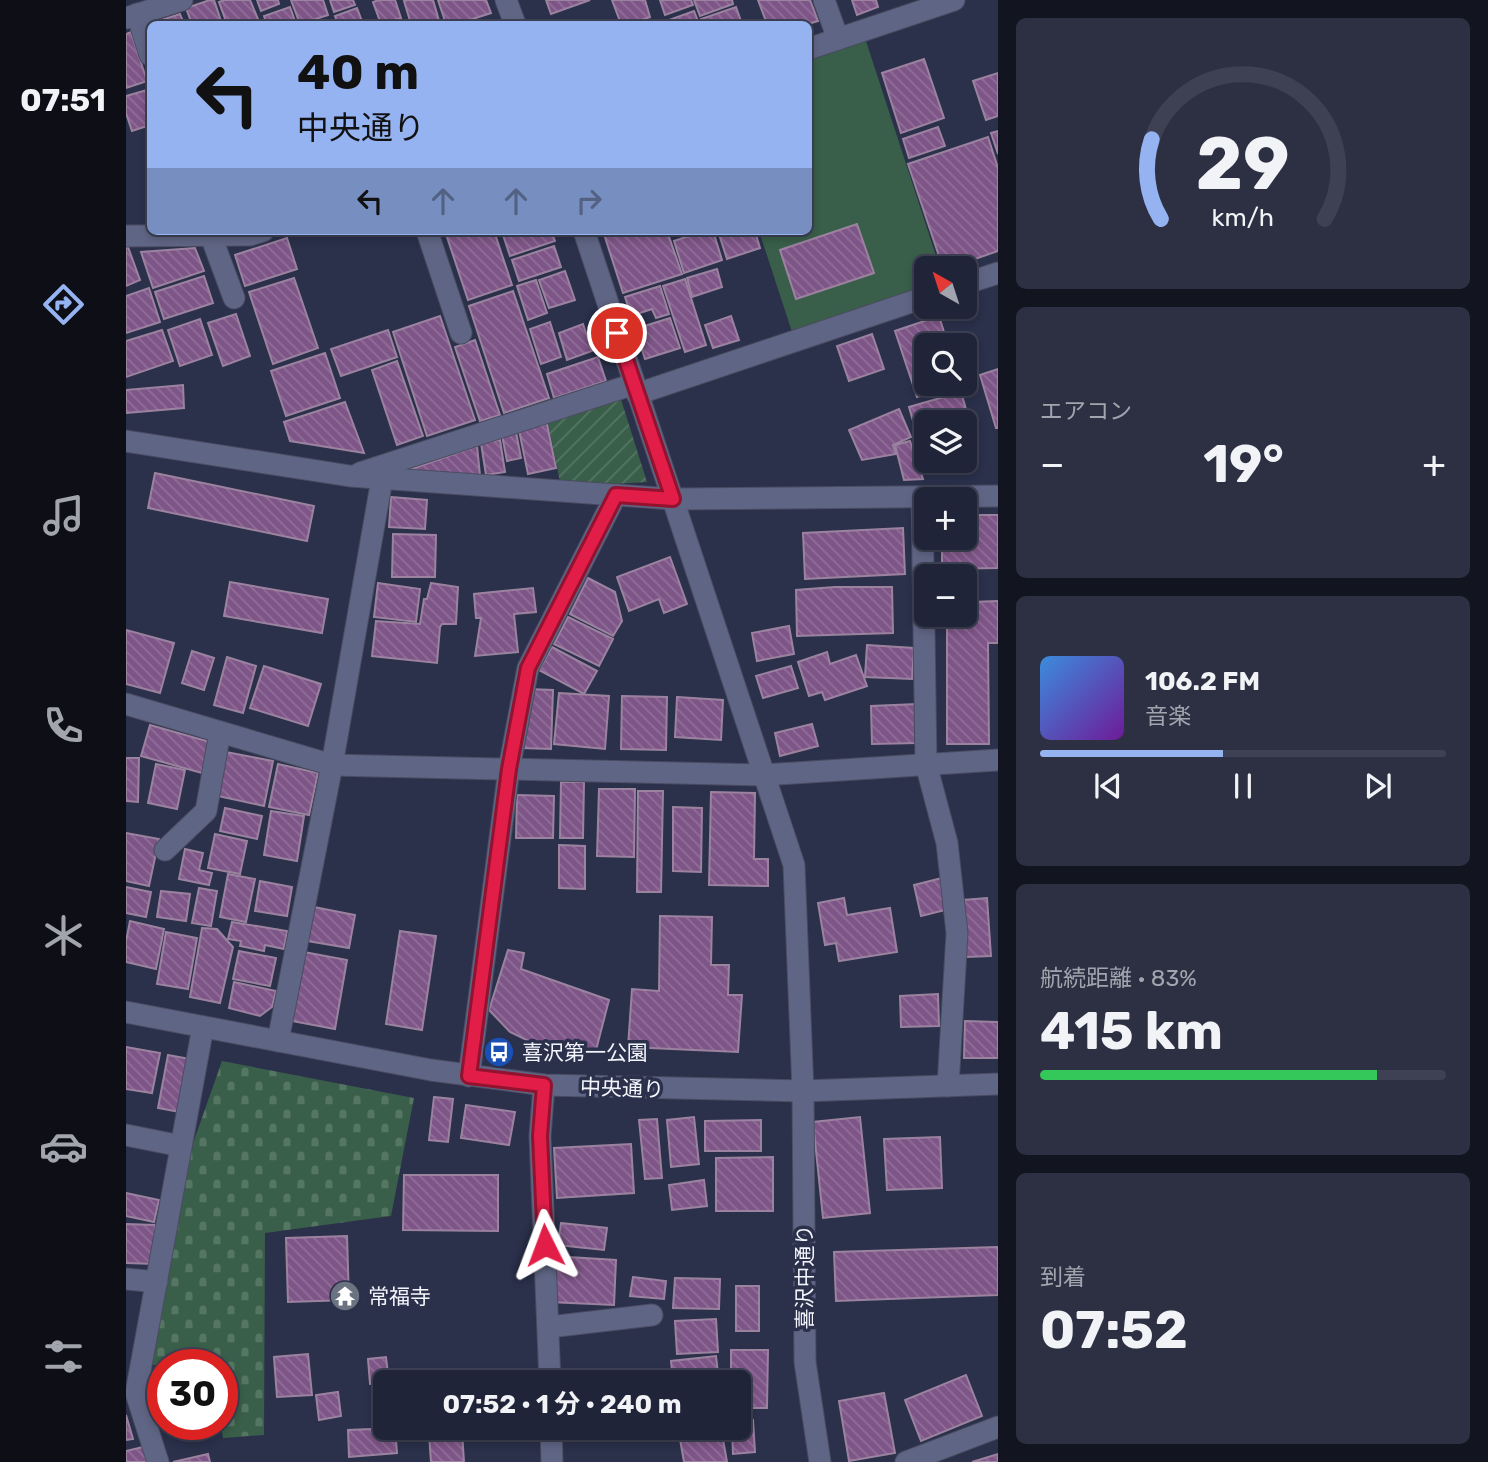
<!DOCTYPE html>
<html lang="ja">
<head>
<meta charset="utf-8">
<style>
  :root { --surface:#202438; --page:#2d3043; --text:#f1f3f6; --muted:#a2a4ae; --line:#3d4153; --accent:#95b2f1 }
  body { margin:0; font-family:Rubik,"Noto Sans JP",sans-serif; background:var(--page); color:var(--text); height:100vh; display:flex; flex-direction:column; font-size:26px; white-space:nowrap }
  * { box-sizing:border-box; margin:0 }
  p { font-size:23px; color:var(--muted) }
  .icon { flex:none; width:38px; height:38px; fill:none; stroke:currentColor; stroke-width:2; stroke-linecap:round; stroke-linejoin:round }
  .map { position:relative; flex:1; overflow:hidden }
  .drawer { display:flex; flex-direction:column; gap:18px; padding:18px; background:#12141f; width:490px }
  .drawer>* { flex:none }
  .top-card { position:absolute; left:21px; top:21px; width:665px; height:214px; border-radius:10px; box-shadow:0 4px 10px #0003,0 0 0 2px var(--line); background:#95b2f1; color:#111; overflow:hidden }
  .needle { width:46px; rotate:321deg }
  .buttons { position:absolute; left:788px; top:256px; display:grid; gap:14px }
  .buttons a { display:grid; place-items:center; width:63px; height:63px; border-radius:10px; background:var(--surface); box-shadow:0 4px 10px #0003,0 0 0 2px var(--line); font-size:35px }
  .speed { position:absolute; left:21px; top:1349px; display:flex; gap:14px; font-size:35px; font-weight:700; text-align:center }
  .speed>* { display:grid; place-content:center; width:91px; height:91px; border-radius:50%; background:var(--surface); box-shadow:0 4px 10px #0003,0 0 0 2px var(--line); line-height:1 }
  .speed .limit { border:10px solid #d22; background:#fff; color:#111 }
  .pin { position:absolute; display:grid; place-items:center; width:60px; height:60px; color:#fff; margin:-30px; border:4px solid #fff; border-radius:50%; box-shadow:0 2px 7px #0007 }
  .me { position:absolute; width:77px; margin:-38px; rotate:357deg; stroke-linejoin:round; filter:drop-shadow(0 0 5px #0008) }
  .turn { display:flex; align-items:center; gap:24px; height:147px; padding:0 35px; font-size:32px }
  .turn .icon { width:91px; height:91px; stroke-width:2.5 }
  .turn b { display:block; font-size:49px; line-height:60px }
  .lanes { display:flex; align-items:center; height:66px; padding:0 35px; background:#0003; justify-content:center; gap:35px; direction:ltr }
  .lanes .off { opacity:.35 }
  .big { font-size:52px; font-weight:700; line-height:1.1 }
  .drawer .card { flex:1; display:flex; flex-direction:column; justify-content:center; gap:10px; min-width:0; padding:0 24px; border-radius:10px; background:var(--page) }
  .drawer .dial { align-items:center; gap:0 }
  .dial svg { height:182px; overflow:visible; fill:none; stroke:var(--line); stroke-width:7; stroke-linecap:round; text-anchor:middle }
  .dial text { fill:var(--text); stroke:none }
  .song { display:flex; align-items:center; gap:21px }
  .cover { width:84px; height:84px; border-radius:10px; background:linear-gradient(135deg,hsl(210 70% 55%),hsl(280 70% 35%)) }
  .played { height:7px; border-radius:4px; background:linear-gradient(90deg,var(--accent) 45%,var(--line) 45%) }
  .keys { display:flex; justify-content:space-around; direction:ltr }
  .heat { display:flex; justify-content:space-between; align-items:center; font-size:38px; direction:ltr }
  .charge { height:10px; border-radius:5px; background:linear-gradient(90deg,#34c759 83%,var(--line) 0) }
  .trip { position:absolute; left:247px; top:1370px; width:378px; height:70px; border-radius:10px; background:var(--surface); box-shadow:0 4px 10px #0003,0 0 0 2px var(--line); font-weight:700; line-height:70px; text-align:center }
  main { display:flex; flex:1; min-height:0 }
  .tab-bar { display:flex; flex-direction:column; width:126px; justify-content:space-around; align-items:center; background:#0d0e16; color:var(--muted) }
  .tab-bar .icon { width:49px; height:49px }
  .tab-bar .current { color:var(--accent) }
  .tab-bar b { font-size:32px; color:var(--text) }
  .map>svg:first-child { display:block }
</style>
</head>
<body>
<main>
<nav class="tab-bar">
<b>07:51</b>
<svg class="icon current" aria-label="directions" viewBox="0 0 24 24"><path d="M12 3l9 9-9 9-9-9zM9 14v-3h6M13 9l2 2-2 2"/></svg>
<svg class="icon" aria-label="music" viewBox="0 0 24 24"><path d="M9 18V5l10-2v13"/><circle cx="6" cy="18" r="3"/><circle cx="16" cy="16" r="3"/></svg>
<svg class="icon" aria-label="phone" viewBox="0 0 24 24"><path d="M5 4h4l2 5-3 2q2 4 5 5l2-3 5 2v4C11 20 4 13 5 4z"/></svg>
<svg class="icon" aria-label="climate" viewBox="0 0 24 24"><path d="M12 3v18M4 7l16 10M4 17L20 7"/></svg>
<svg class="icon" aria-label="car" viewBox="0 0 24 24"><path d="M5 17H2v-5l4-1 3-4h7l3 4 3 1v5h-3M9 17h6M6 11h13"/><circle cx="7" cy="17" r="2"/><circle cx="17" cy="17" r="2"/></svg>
<svg class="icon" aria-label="filters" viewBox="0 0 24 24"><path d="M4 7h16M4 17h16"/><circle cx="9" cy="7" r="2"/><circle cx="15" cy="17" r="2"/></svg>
</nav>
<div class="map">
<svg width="872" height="1462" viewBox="0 0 872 1462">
  <defs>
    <pattern id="cemetery-stones" width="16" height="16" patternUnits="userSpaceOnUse" patternTransform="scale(1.75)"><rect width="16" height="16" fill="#395e49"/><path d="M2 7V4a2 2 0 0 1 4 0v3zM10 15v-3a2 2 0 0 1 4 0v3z" fill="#567664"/></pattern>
    <pattern id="garden-furrows" width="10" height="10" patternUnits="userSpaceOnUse" patternTransform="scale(1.75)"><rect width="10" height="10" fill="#395e49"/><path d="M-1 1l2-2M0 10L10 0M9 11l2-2" fill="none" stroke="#567664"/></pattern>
    <pattern id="building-back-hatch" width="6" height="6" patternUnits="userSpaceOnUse" patternTransform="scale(1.75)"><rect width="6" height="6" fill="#7e5587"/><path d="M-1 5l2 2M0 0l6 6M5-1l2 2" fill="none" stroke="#916e99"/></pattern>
  </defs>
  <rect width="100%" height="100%" fill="#2b304b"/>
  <!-- green -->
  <path fill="#395e49" d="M740,41L814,268H800V288L666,332L633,231H682L683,60Z"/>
  <!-- cemetery -->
  <path fill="url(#cemetery-stones)" d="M96,1061L288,1098L265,1216L139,1233L138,1435L97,1438L95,1425L96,1365H26L66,1146Z"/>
  <!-- garden -->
  <path fill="url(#garden-furrows)" d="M493,393L521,482L473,485L434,482L421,418Z"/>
  <!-- building -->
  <g fill="url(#building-back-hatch)" stroke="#9b83a0" stroke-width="2">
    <path d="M84,0H88L96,24H66L60,8Z"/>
    <path d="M98,0H124L134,24H101L93,2Z"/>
    <path d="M131,0H152L153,4L135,11Z"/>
    <path d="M165,0H197L202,15L174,24Z"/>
    <path d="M204,0H227L229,5L208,12Z"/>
    <path d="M253,0H269L275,18L255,24L247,2Z"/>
    <path d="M281,0H307L314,24H285L278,1Z"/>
    <path d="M312,0H360L365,13L331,24H320Z"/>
    <path d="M420,0H464L425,14Z"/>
    <path d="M486,0H519L524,17L503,24H495Z"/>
    <path d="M534,0H565L567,5L539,15Z"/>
    <path d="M568,0H606L607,4L574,16Z"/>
    <path d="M632,0H684L692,21L682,24H641Z"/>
    <path d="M726,0H750L752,7L731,15Z"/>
    <path d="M164,7L170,24H141L138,16Z"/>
    <path d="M610,7L616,24H577L575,19Z"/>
    <path d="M231,8L237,24H212L209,16Z"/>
    <path d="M568,11L573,24H545L543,20Z"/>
    <path d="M54,14L58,24H23Z"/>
    <path d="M5,32L21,81L0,88V34Z"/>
    <path d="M798,59L818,118L775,133L756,73Z"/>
    <path d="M872,73V116L860,120L847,81Z"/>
    <path d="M24,89V125L6,131L0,113V96Z"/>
    <path d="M812,127L819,146L783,158L777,139Z"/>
    <path d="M872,131V154L865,133Z"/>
    <path d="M862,137L872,168V251L823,268H817L782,164Z"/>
    <path d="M731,224L748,273L670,299L654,250Z"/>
    <path d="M319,231H368L386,285L342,300Z"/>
    <path d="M380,231H425L429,241L384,256L376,232Z"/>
    <path d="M477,231H541L556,274L497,293Z"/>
    <path d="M578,231H587L596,260L558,273L548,241Z"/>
    <path d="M592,231H629L634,248L601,259Z"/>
    <path d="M161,238L171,269L119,286L109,255Z"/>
    <path d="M428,246L435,267L393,281L386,260Z"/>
    <path d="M2,247L14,280L0,286V248Z"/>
    <path d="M69,248L78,271L27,288L15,252Z"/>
    <path d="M591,269L596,287L566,297L561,278Z"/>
    <path d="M439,271L449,300L423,308L413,280Z"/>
    <path d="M78,276L87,303L38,319L29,292Z"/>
    <path d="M168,278L192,348L147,364L123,292Z"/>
    <path d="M559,279L580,345L559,352L537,286Z"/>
    <path d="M410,280L421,313L402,320L391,286Z"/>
    <path d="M534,286L543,314L530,318L526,309L505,316L499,297Z"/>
    <path d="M23,288L34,322L0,333V296Z"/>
    <path d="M387,291L423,398L378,413L343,306Z"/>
    <path d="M110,314L124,356L97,366L82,323Z"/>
    <path d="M314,316L349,420L301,436L267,332Z"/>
    <path d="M605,316L613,340L587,348L579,325Z"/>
    <path d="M813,316L822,345H800V383H833L791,397L769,331Z"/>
    <path d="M544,318L554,348L519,359L509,329Z"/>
    <path d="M74,319L86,355L54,366L42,330Z"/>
    <path d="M424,322L435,357L415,364L404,329Z"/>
    <path d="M457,324L466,351L441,360L433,333Z"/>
    <path d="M36,330L47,361L0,377V341Z"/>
    <path d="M262,330L271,357L215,376L205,349Z"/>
    <path d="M746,334L758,369L723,381L711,346Z"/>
    <path d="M349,340L374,415L354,421L329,347Z"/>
    <path d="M199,353L214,398L160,416L145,371Z"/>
    <path d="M472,357L480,381L428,398L421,374Z"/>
    <path d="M271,361L297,436L271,445L246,370Z"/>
    <path d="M872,369V428H870L854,375Z"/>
    <path d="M57,385L58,408L0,413V390Z"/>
    <path d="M835,392L848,437L838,440V422H800V451L796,452L783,407Z"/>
    <path d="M219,402L238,453L164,441L158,422Z"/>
    <path d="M773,409L785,437L767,445L770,454L736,460L723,430Z"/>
    <path d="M421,424L430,468L402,474L393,430Z"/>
    <path d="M390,432L395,458L381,461L376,435Z"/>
    <path d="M374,440L379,472L360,475L355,443Z"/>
    <path d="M784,441L797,479L778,480L769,445Z"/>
    <path d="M351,446L354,475L277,472Z"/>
    <path d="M29,473L188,506L181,541L22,508Z"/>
    <path d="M265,497L301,500L299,529L263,527Z"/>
    <path d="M838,515H872V568L816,569V537H838Z"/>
    <path d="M777,528L779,574L679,579L677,533Z"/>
    <path d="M267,534L310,535L309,577H266Z"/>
    <path d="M544,557L561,604L538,613L533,599L503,611L491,577Z"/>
    <path d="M462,578L489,592L496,621L487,636L444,614Z"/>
    <path d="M104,582L202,599L196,633L98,616Z"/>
    <path d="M252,583L294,589L290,622L248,617Z"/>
    <path d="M305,583L332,587L330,624H316L314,627L311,663L246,656L250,621L294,624L298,599H301Z"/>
    <path d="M709,587H766L767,633L671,636L670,590Z"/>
    <path d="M407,588L410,612L388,614L392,652L349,656L355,618H350L348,594Z"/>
    <path d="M872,601V643H862L863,744H821V621H845V602Z"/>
    <path d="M442,617L487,639L473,666L428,644Z"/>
    <path d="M663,626L668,654L631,661L626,633Z"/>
    <path d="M0,630L48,643L34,693L0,684Z"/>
    <path d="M741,645L788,648L786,679L739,677Z"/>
    <path d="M426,647L471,671L458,694L413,670Z"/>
    <path d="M66,651L88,658L78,690L56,683Z"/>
    <path d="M701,652L704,664L730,655L741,686L699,700L696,692L683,696L672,662Z"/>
    <path d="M101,657L130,666L117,713L88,705Z"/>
    <path d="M138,666L195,684L182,726L124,708Z"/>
    <path d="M665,666L672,688L637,698L630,676Z"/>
    <path d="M402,689L427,690L425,749L395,748Z"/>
    <path d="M433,693L483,696L479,749L428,744Z"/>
    <path d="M496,696L541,697L540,750L495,749Z"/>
    <path d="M551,697L597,700L595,740L549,737Z"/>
    <path d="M791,704V743L746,744L745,706Z"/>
    <path d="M686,724L692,746L654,756L649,733Z"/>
    <path d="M24,725L84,742L76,773L15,756Z"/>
    <path d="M100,752L147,761L138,806L92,796Z"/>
    <path d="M0,758H13L12,802L0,801Z"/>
    <path d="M30,764L59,770L51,809L22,803Z"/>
    <path d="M152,764L192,773L183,815L143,807Z"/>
    <path d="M435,782H458L457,838H434Z"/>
    <path d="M473,789H509L508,857L471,856Z"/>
    <path d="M512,791H537L535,892H511Z"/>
    <path d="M585,792L629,793L628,859H642V886L583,885Z"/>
    <path d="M391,795L428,796L427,838H390Z"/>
    <path d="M547,807L576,808L575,872L547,871Z"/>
    <path d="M99,808L136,816L131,839L94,831Z"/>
    <path d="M145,811L178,816L171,861L138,855Z"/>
    <path d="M0,833L33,839L23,886L0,881Z"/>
    <path d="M89,834L121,841L114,874L82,868Z"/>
    <path d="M433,845L459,846V889L433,888Z"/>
    <path d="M59,849L77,853L73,870L86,873L83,885L53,879Z"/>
    <path d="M102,874L129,879L120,922L94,917Z"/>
    <path d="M816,878L823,909L795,916L788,885Z"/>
    <path d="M134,881L166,887L161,916L129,911Z"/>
    <path d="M0,887L25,892L20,917L0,913Z"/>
    <path d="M73,888L91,891L85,926L66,923Z"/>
    <path d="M35,891L64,894L60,921L31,917Z"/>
    <path d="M718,898L721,915L764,908L771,952L713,961L710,943L699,945L692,903Z"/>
    <path d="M861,898L865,956L840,957L837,900Z"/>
    <path d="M188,907L229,915L223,948L181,941Z"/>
    <path d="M534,916L586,917L585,965H603L602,995H616L612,1052L502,1047L506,989L533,991Z"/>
    <path d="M4,921L38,929L30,969L0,962V941Z"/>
    <path d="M106,922L161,931L158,949L139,945L138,951L114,946L115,941L102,939Z"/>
    <path d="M76,928L91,929L107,947L94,1003L64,997Z"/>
    <path d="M274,931L310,936L296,1030L260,1024Z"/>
    <path d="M40,932L71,938L62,989L31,984Z"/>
    <path d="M382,950L398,953L395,969L483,1000L469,1054L439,1052L409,1044L384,1032L363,1010Z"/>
    <path d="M113,951L150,958L144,986L107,979Z"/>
    <path d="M178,952L221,960L209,1029L166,1021Z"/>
    <path d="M108,982L150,991L146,1007L134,1016L103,1008Z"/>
    <path d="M812,994L813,1026L775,1027L774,996Z"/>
    <path d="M839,1021L872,1022V1058H838Z"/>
    <path d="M0,1047L34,1053L26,1093L0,1089Z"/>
    <path d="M42,1055L64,1059L54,1112L32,1108Z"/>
    <path d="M308,1097L327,1099L322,1142L303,1140Z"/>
    <path d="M340,1105L389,1112L383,1145L335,1138Z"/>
    <path d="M568,1117L573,1164L545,1167L541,1120Z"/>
    <path d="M734,1117L744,1213L697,1218L687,1122Z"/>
    <path d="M531,1119L536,1178L519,1179L513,1120Z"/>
    <path d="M635,1120V1151H579V1121Z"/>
    <path d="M814,1137L816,1188L761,1190L758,1139Z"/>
    <path d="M505,1144L508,1193L431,1198L428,1148Z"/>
    <path d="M647,1157V1211H590V1158Z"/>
    <path d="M278,1175H372V1231L277,1230Z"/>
    <path d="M578,1180L581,1206L546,1210L543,1185Z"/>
    <path d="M0,1193L33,1200L28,1222L0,1216Z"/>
    <path d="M435,1223L481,1228L478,1250L432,1245Z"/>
    <path d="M0,1224L29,1225L28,1264L0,1263Z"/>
    <path d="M221,1236L223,1300L162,1302L160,1238Z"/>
    <path d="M872,1247V1295L710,1301L708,1252Z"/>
    <path d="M426,1256L490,1260L488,1305L423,1302Z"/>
    <path d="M507,1277L540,1281L538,1299L504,1296Z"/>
    <path d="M549,1278L594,1279L593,1309L547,1308Z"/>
    <rect x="610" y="1286" width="23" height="45"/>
    <path d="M590,1319L592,1352L551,1354L549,1321Z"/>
    <path d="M605,1350H642L641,1408H612V1382H605Z"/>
    <path d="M182,1354L186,1395L151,1397L148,1357Z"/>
    <path d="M590,1356L593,1382H547L545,1361Z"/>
    <path d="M260,1357L263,1382L244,1384L242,1359Z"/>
    <path d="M840,1375L856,1416L795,1441L779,1400Z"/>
    <path d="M212,1392L215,1416L193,1420L190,1395Z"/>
    <path d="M758,1393L769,1453L723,1461L713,1401Z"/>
    <path d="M0,1415L7,1439L0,1440Z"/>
    <path d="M612,1420H627L629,1452L607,1454L606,1428H612Z"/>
    <path d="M269,1428L271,1453L223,1457L222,1430Z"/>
    <path d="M552,1428H595L601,1462H558Z"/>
    <path d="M336,1432L338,1462H305L303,1434Z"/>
    <path d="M17,1447L21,1462H0V1451Z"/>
    <path d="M82,1454L84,1462H47Z"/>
    <path d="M872,1454V1462H846Z"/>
  </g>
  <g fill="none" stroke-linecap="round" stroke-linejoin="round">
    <!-- minor casing -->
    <g stroke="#4a4c61" stroke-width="23">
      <g id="minor">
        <path d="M380,0L389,24"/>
        <path d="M698,0L712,39"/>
        <path d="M11,14L24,55"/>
        <path d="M0,18L56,0"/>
        <path d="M682,49L828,0"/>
        <path d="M301,231L335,333"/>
        <path d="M458,231L668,865L677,1091L679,1362L694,1462"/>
        <path d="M0,236L124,235L137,231"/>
        <path d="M85,236L108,298"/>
        <path d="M838,284L872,273"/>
        <path d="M511,394L800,297"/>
        <path d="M0,441L224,476L547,499L872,496"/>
        <path d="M234,473L508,384"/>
        <path d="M796,497L800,764L821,843L831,933L822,1086"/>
        <path d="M0,704L206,765L637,775L872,760"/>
        <path d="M39,850L80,811L94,732"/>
        <path d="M0,1012L305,1070L418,1085L677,1091L872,1084"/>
        <path d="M152,1041L206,765L256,479"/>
        <path d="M343,1076L383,769L402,668L490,495"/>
        <path d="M418,1085L414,1136L424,1382"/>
        <path d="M0,1135L55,1146"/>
        <path d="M0,1279L31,1282"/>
        <path d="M423,1327L526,1315"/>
        <path d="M425,1428L426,1462"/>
        <path d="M32,1462L10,1393L77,1027"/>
        <path d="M780,1462L872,1427"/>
      </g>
    </g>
    <!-- minor -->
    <use href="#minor" stroke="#5f6584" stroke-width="21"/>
  </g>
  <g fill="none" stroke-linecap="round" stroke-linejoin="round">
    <!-- route casing -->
    <g stroke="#92132f" stroke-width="18">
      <path id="route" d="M419,1245L414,1136L418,1085L343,1076L383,769L402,668L490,495L547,499L491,333"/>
    </g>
    <!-- route -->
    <use href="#route" stroke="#e11d48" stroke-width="12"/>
  </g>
  <!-- icons -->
  <defs>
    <g id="bus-disc" transform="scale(1.575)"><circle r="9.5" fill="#1a4fb4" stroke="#2b304b"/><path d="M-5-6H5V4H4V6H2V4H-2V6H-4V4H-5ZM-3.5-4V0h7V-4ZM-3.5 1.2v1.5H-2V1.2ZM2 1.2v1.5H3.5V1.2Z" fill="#fff"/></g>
    <g id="temple-disc" transform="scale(1.575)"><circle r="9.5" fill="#6b7280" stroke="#2b304b"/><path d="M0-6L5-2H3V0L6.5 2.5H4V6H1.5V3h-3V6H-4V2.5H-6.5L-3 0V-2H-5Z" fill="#fff"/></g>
  </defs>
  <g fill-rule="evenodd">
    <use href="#bus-disc" x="373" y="1052"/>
    <use href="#temple-disc" x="219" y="1296"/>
  </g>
  <g text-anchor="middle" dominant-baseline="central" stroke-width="7" stroke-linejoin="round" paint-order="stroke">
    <!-- poi labels -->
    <g font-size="21" fill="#f3f5fc" stroke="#2b304b" text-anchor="start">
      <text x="396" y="1052">喜沢第一公園</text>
      <text x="242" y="1296">常福寺</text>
    </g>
    <!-- street labels -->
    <g font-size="21" fill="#f3f5fc" stroke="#2b304b">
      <text transform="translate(496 1088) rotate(2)">中央通り</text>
      <text transform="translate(678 1277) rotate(-90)">喜沢中通り</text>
    </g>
  </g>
</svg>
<div class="buttons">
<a><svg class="needle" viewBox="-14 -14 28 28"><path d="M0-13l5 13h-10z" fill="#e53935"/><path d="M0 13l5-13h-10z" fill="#a2a4ae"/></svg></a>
<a><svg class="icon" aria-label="search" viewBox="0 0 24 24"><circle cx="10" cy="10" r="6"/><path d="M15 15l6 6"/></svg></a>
<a><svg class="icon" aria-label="layers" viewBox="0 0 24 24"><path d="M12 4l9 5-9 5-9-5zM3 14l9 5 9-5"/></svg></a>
<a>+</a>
<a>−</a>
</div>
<div class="speed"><div class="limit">30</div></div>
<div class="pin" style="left:491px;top:333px;background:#d93025"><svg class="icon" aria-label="arrive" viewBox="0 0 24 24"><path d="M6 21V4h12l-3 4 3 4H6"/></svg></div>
<svg class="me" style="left:419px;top:1245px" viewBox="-20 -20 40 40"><path d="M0-17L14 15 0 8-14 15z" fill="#e11d48" stroke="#fff" stroke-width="4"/></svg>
<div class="trip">07:52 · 1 分 · 240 m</div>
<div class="top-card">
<div class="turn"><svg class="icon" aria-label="left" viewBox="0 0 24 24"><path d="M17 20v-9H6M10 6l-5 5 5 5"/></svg><div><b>40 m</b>中央通り</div></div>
<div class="lanes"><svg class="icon" aria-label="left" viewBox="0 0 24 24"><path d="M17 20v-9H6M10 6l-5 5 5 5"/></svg><svg class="icon off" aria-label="ahead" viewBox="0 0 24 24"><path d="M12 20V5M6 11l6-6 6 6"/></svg><svg class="icon off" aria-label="ahead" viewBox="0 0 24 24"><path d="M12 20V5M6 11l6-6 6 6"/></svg><svg class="icon off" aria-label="right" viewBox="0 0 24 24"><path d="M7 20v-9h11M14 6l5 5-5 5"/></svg></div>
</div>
</div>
<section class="drawer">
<div class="card dial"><svg viewBox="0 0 100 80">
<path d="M14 69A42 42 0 1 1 86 69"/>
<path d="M14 69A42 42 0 0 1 10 34" stroke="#95b2f1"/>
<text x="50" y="56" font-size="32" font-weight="700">29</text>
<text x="50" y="72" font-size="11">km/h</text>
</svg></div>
<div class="card"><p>エアコン</p>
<div class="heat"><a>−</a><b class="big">19°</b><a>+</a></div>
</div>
<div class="card">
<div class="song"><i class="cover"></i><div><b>106.2 FM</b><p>音楽</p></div></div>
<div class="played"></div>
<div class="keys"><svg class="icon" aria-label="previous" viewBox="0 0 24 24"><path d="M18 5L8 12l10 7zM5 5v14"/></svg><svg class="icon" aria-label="pause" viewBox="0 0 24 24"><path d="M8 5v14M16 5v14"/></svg><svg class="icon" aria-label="next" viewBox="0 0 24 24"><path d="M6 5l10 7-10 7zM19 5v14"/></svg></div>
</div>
<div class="card"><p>航続距離 · 83%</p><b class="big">415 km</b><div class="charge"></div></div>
<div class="card"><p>到着</p><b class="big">07:52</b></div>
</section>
</main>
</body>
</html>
